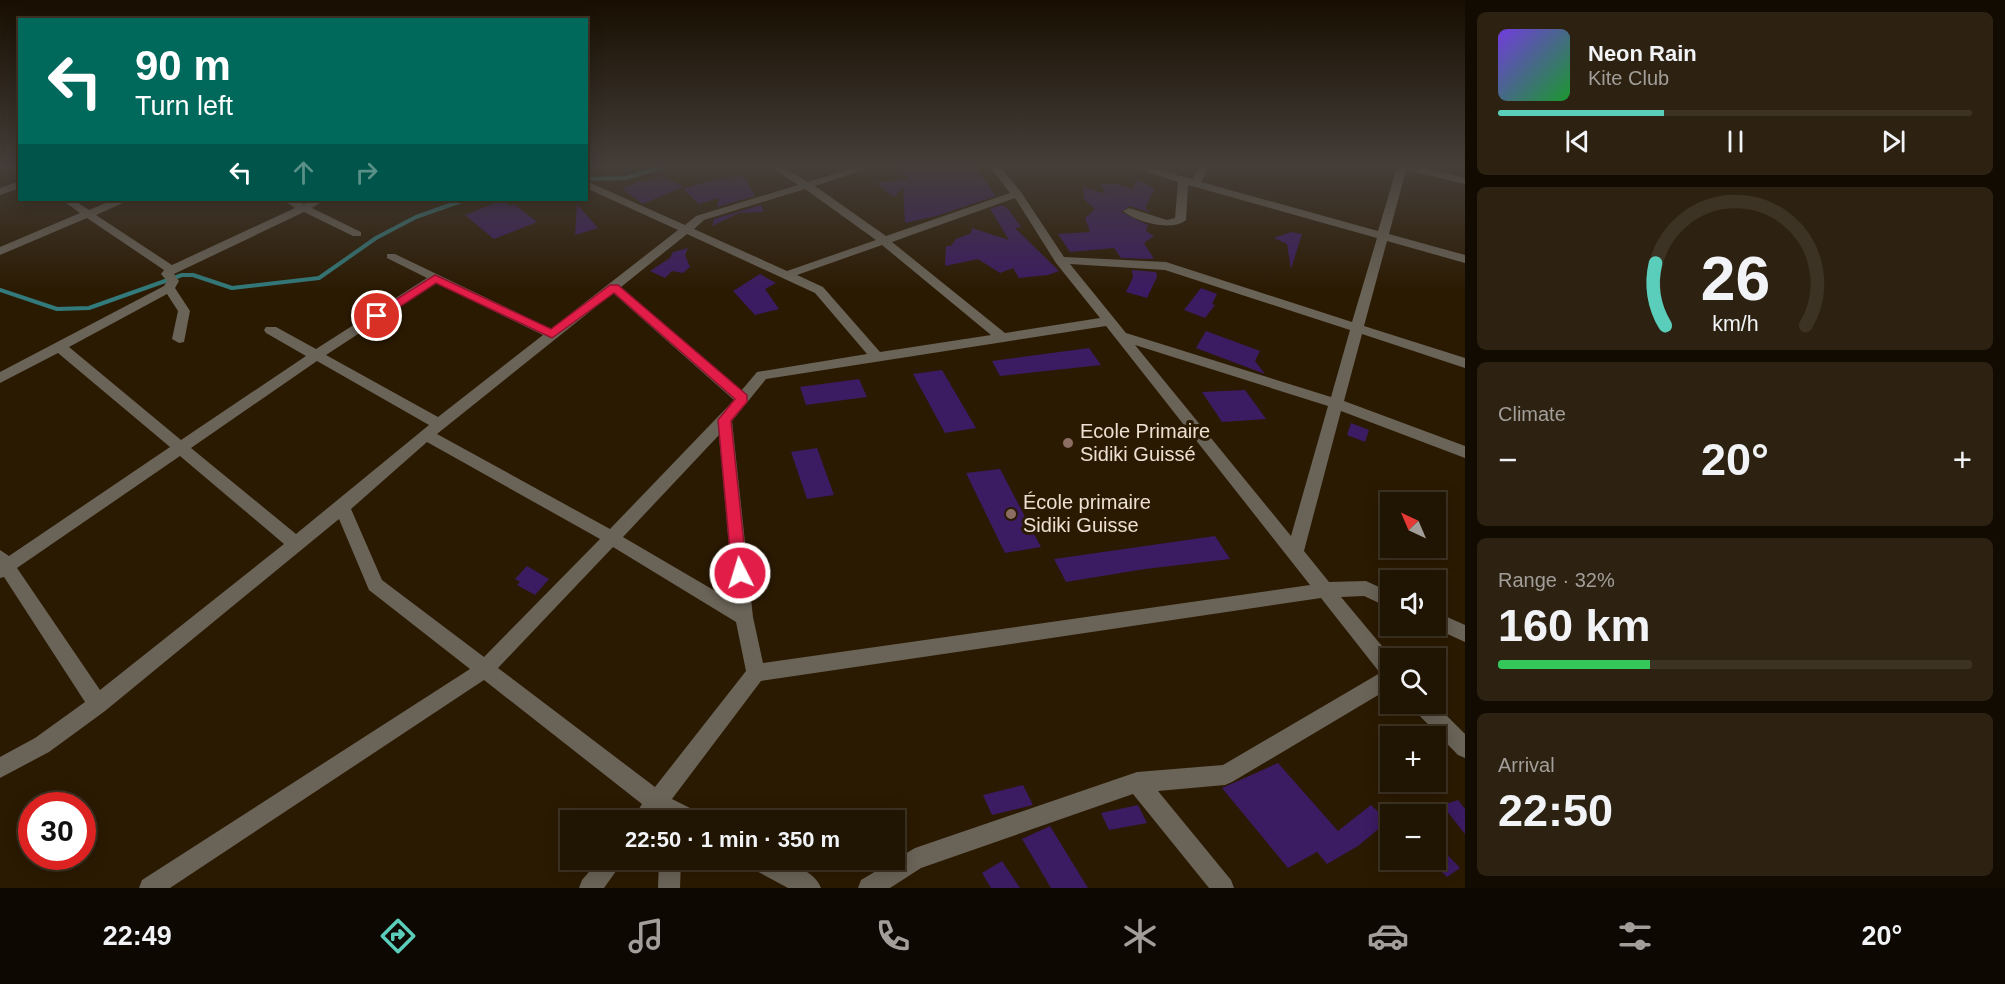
<!DOCTYPE html>
<html lang="en">
<head>
<meta charset="utf-8">
<style>
  :root { --surface:#201402; --page:#2d2111; --text:#f1f3f6; --muted:#a29e99; --line:#3d3324; --accent:#5bcebb }
  body { margin:0; font-family:Helvetica,sans-serif; background:var(--page); color:var(--text); height:100vh; display:flex; flex-direction:column; font-size:22px; white-space:nowrap }
  * { box-sizing:border-box; margin:0 }
  p { font-size:20px; color:var(--muted) }
  .icon { flex:none; width:33px; height:33px; fill:none; stroke:currentColor; stroke-width:2; stroke-linecap:round; stroke-linejoin:round }
  .map { position:relative; flex:1; overflow:hidden }
  .drawer { display:flex; flex-direction:column; gap:12px; padding:12px; background:#120b01; width:540px }
  .drawer>* { flex:none }
  .hud { position:absolute; left:18px; top:18px; width:570px; height:183px; border-radius:0px; box-shadow:0 3px 15px #0003,0 0 0 2px var(--line); background:#00695c; color:#fff; overflow:hidden }
  .needle { width:39px; rotate:316deg }
  .tools { position:absolute; left:1380px; top:492px; display:grid; gap:12px }
  .tools a { display:grid; place-items:center; width:66px; height:66px; border-radius:0px; background:var(--surface); box-shadow:0 3px 15px #0003,0 0 0 2px var(--line); font-size:30px }
  .speed { position:absolute; left:18px; top:792px; display:flex; gap:12px; font-size:30px; font-weight:700; text-align:center }
  .speed>* { display:grid; place-content:center; width:78px; height:78px; border-radius:50%; background:var(--surface); box-shadow:0 3px 15px #0003,0 0 0 2px var(--line); line-height:1 }
  .speed .limit { border:9px solid #d22; background:#fff; color:#111 }
  .pin { position:absolute; display:grid; place-items:center; width:51px; height:51px; color:#fff; margin:-26px; border:3px solid #fff; border-radius:50%; box-shadow:0 2px 6px #0007 }
  .me { position:absolute; width:66px; margin:-33px; rotate:355deg; stroke-linejoin:round; filter:drop-shadow(0 0 4px #0008) }
  .turn { display:flex; align-items:center; gap:21px; height:126px; padding:0 18px; font-size:27px }
  .turn .icon { width:78px; height:78px; stroke-width:2.5 }
  .turn b { display:block; font-size:42px; line-height:51px }
  .lanes { display:flex; align-items:center; height:57px; padding:0 18px; background:#0003; justify-content:center; gap:30px; direction:ltr }
  .lanes .off { opacity:.35 }
  .big { font-size:45px; font-weight:700; line-height:1.1 }
  .drawer .widget { flex:1; display:flex; flex-direction:column; justify-content:center; gap:9px; min-width:0; padding:0 21px; border-radius:9px; background:var(--page) }
  .drawer .dial { align-items:center; gap:0 }
  .dial svg { height:156px; overflow:visible; fill:none; stroke:var(--line); stroke-width:7; stroke-linecap:round; text-anchor:middle }
  .dial text { fill:var(--text); stroke:none }
  .song { display:flex; align-items:center; gap:18px }
  .cover { width:72px; height:72px; border-radius:9px; background:linear-gradient(135deg,hsl(260 70% 55%),hsl(130 70% 35%)) }
  .played { height:6px; border-radius:3px; background:linear-gradient(90deg,var(--accent) 35%,var(--line) 35%) }
  .keys { display:flex; justify-content:space-around; direction:ltr }
  .heat { display:flex; justify-content:space-between; align-items:center; font-size:33px; direction:ltr }
  .charge { height:9px; border-radius:4px; background:linear-gradient(90deg,#34c759 32%,var(--line) 0) }
  .trip { position:absolute; left:560px; top:810px; width:345px; height:60px; border-radius:0px; background:var(--surface); box-shadow:0 3px 15px #0003,0 0 0 2px var(--line); font-weight:700; line-height:60px; text-align:center }
  .menu { display:flex; height:96px; justify-content:space-around; align-items:center; background:#0d0801; color:var(--muted) }
  .menu .icon { width:42px; height:42px }
  .menu .selected { color:var(--accent) }
  .menu b { font-size:27px; color:var(--text) }
  main { display:flex; flex:1; min-height:0 }
  .map>svg:first-child { display:block }
</style>
</head>
<body>
<main>
<div class="map">
<svg width="1465" height="888" viewBox="0 0 1465 888">
  <rect width="100%" height="100%" fill="#2b1a02"/>
  <g fill="none" stroke-linecap="round" stroke-linejoin="round">
    <!-- stream -->
    <g stroke="#327a7b" stroke-width="4">
      <path d="M586,179L625,178L663,167"/>
      <path d="M0,290L57,309L89,308L182,275H193L232,288L319,278L376,238L416,217L464,200"/>
    </g>
  </g>
  <!-- building -->
  <g fill="#3b1b62">
    <path d="M896,167H975L996,196L936,216L905,223L903,187L894,197L876,183L909,178Z"/>
    <path d="M663,176L683,187L643,204L622,189L639,181L653,180Z"/>
    <path d="M744,176L755,196L717,207L719,198L699,204L683,189L712,180Z"/>
    <path d="M1137,179L1155,189L1145,208L1151,213L1130,206L1121,212L1148,225L1146,231L1154,236L1144,243L1154,259L1121,258L1114,248L1070,252L1058,234L1090,232L1085,218L1095,209L1084,199L1083,187L1106,194L1100,184H1117L1133,189Z"/>
    <path d="M503,200L510,206L514,204L537,222L494,239L465,215Z"/>
    <path d="M577,204L598,228L575,235Z"/>
    <path d="M761,205L764,212L739,213L712,226L714,219Z"/>
    <path d="M1002,205L1008,209L1021,227L1015,228L1059,271L1048,275L1019,278L1013,268L1000,273L978,259L945,266L946,246H951L956,239L971,233L972,228L1009,240L990,209Z"/>
    <path d="M1291,232L1302,234L1291,269L1287,244L1274,238Z"/>
    <path d="M688,248L685,255L690,267L683,273L672,271L665,278L650,271L670,258L673,252Z"/>
    <path d="M1132,270L1156,272L1157,277L1147,298L1126,292L1133,277Z"/>
    <path d="M760,274L776,283L765,289L779,309L755,315L733,291Z"/>
    <path d="M1201,288L1217,294L1212,304L1215,305L1205,318L1184,310Z"/>
    <path d="M1206,331L1260,351L1255,361L1265,374L1196,348Z"/>
    <path d="M1089,348L1101,365L1000,376L992,361Z"/>
    <path d="M942,370L976,428L945,433L913,374Z"/>
    <path d="M859,379L867,397L806,405L800,387Z"/>
    <path d="M1245,390L1266,419L1222,422L1202,392Z"/>
    <path d="M1351,423L1369,430L1365,442L1347,435Z"/>
    <path d="M817,448L834,495L807,499L791,452Z"/>
    <path d="M1000,469L1041,547L1005,553L966,473Z"/>
    <path d="M1215,536L1230,559L1145,569L1066,582L1054,559Z"/>
    <path d="M527,566L549,579L535,595L517,585L520,582L515,579Z"/>
    <path d="M1278,763L1338,831L1371,805L1388,821L1358,846L1327,864L1317,852L1288,868L1222,788Z"/>
    <path d="M1023,785L1033,805L992,815L983,795Z"/>
    <path d="M1458,800L1465,809V834L1442,805Z"/>
    <path d="M1138,805L1147,823L1109,830L1101,813Z"/>
    <path d="M1050,826L1088,888H1051L1022,839Z"/>
    <path d="M1436,843L1460,868L1447,877L1436,866Z"/>
    <path d="M1002,861L1020,888H991L982,873Z"/>
  </g>
  <g fill="none" stroke-linecap="round" stroke-linejoin="round">
    <!-- minor -->
    <g fill="#6a6357" fill-rule="evenodd">
      <path d="M11,167H20V172Z"/>
      <path d="M771,167H783L808,182L856,167H872L815,186L886,236L1010,193L990,167H1000L1021,192L1064,257L1166,262L1352,322L1377,238L1188,185L1186,220C1172,232 1136,222 1123,211L1129,208L1167,220L1175,218L1178,182L1132,167H1148L1192,179L1199,167H1209L1201,182L1378,231L1397,167H1420L1465,178V184L1406,170L1389,234L1465,255V263L1387,241L1364,326L1465,358V368L1362,334L1344,401L1465,446V458L1341,411L1304,551L1329,582L1366,581L1390,592V608L1364,596L1341,597L1392,658L1390,688L1232,782L1225,785L1158,791L1231,880L1234,888H1209L1133,794L921,868L890,888H858L861,880L915,848L1137,772L1223,765L1380,673L1321,598L761,681L672,799L698,812L701,820H670L660,815L656,820H632L642,804L484,680L170,888H139L142,880L470,669L369,590L339,519L105,711L49,752L0,778V757L35,738L85,702L4,577L0,578V550L9,556L170,447L58,353L0,383V372L164,286L167,281L161,274L164,270L87,218L0,255V247L80,213L62,200H74L89,210L113,200H126L125,202L96,215L172,265L295,208L283,200H295L304,204L312,200H325L312,208L361,232V236H353L304,212L174,274L179,281L175,288L190,311L184,342L179,343L172,339L178,311L167,294L69,347L181,440L306,356L266,333L264,330L266,327H276L316,349L427,278L387,258V254H395L551,329L678,230L586,188V181L685,225L696,216L798,185ZM805,189L876,240L787,271L694,229L704,220ZM1015,198L1056,263L1100,318L1005,333L892,242ZM687,234L815,293L867,354L757,372L741,391L621,287ZM882,245L991,335L880,352L823,287L797,275ZM1070,264L1165,270L1350,330L1331,397L1126,333ZM436,283L543,335L438,417L326,355ZM613,293L734,400L610,529L437,434ZM1106,326L1310,585L763,663L753,617L732,421L766,379ZM1135,345L1328,406L1291,536ZM317,361L429,425L296,534L191,448ZM719,435L734,602L623,537ZM427,442L600,539L484,657L382,580L351,509ZM180,456L284,544L100,690L17,568ZM613,547L736,622L746,671L655,787L498,668Z"/>
      <path d="M20,181V188L0,195V188Z"/>
      <path d="M1436,612L1465,625V642L1430,626H1436Z"/>
      <path d="M1412,704H1435L1465,734V758L1458,755L1415,711Z"/>
      <path d="M599,860H624L604,888H579L582,880Z"/>
      <path d="M659,860H681L680,888H658Z"/>
      <path d="M748,860C770,858 812,864 821,888H788L751,868Z"/>
    </g>
  </g>
  <!-- sky -->
  <linearGradient id="sky" x2="0" y2="1"><stop stop-color="#180e01"/><stop offset="0.57" stop-color="#443e39"/><stop offset="1" stop-color="#443e39" stop-opacity="0"/></linearGradient>
  <rect width="1465" height="291" fill="url(#sky)"/>
  <!-- route -->
  <path fill="#e11d48" stroke="#92132f" stroke-width="1.5" d="M435,275L551,329L610,285H618L747,395V402L731,421L747,573L745,578H734L732,573L718,420L735,399L614,293L552,338L436,283L381,319H373V314Z"/>
  <!-- markers -->
  <g fill="#8d6e63" stroke="#2b1a02" stroke-width="2">
    <circle cx="1068" cy="443" r="6"/>
    <circle cx="1011" cy="514" r="6"/>
  </g>
  <g text-anchor="middle" dominant-baseline="central" stroke-width="6" stroke-linejoin="round" paint-order="stroke">
    <!-- poi labels -->
    <g font-size="20" fill="#ebe0d2" stroke="#2b1a02" text-anchor="start">
      <text x="1080" y="431">Ecole Primaire<tspan x="1080" dy="23">Sidiki Guissé</tspan></text>
      <text x="1023" y="502">École primaire<tspan x="1023" dy="23">Sidiki Guisse</tspan></text>
    </g>
  </g>
</svg>
<div class="tools">
<a><svg class="needle" viewBox="-14 -14 28 28"><path d="M0-13l5 13h-10z" fill="#e53935"/><path d="M0 13l5-13h-10z" fill="#a29e99"/></svg></a>
<a><svg class="icon" aria-label="sound" viewBox="0 0 24 24"><path d="M4 9h4l5-4v14l-5-4H4zM17 9q2 3 0 6"/></svg></a>
<a><svg class="icon" aria-label="search" viewBox="0 0 24 24"><circle cx="10" cy="10" r="6"/><path d="M15 15l6 6"/></svg></a>
<a>+</a>
<a>−</a>
</div>
<div class="speed"><div class="limit">30</div></div>
<div class="pin" style="left:377px;top:316px;background:#d93025"><svg class="icon" aria-label="arrive" viewBox="0 0 24 24"><path d="M6 21V4h12l-3 4 3 4H6"/></svg></div>
<svg class="me" style="left:740px;top:573px" viewBox="-20 -20 40 40"><circle r="17" fill="#e11d48" stroke="#fff" stroke-width="3"/><path d="M0-11L8 9 0 5-8 9z" fill="#fff"/></svg>
<div class="trip">22:50 · 1 min · 350 m</div>
<div class="hud">
<div class="turn"><svg class="icon" aria-label="left" viewBox="0 0 24 24"><path d="M17 20v-9H6M10 6l-5 5 5 5"/></svg><div><b>90 m</b>Turn left</div></div>
<div class="lanes"><svg class="icon" aria-label="left" viewBox="0 0 24 24"><path d="M17 20v-9H6M10 6l-5 5 5 5"/></svg><svg class="icon off" aria-label="ahead" viewBox="0 0 24 24"><path d="M12 20V5M6 11l6-6 6 6"/></svg><svg class="icon off" aria-label="right" viewBox="0 0 24 24"><path d="M7 20v-9h11M14 6l5 5-5 5"/></svg></div>
</div>
</div>
<section class="drawer">
<div class="widget">
<div class="song"><i class="cover"></i><div><b>Neon Rain</b><p>Kite Club</p></div></div>
<div class="played"></div>
<div class="keys"><svg class="icon" aria-label="previous" viewBox="0 0 24 24"><path d="M18 5L8 12l10 7zM5 5v14"/></svg><svg class="icon" aria-label="pause" viewBox="0 0 24 24"><path d="M8 5v14M16 5v14"/></svg><svg class="icon" aria-label="next" viewBox="0 0 24 24"><path d="M6 5l10 7-10 7zM19 5v14"/></svg></div>
</div>
<div class="widget dial"><svg viewBox="0 0 100 80">
<path d="M14 69A42 42 0 1 1 86 69"/>
<path d="M14 69A42 42 0 0 1 9 37" stroke="#5bcebb"/>
<text x="50" y="56" font-size="32" font-weight="700">26</text>
<text x="50" y="72" font-size="11">km/h</text>
</svg></div>
<div class="widget"><p>Climate</p>
<div class="heat"><a>−</a><b class="big">20°</b><a>+</a></div>
</div>
<div class="widget"><p>Range · 32%</p><b class="big">160 km</b><div class="charge"></div></div>
<div class="widget"><p>Arrival</p><b class="big">22:50</b></div>
</section>
</main>
<nav class="menu">
<b>22:49</b>
<svg class="icon selected" aria-label="directions" viewBox="0 0 24 24"><path d="M12 3l9 9-9 9-9-9zM9 14v-3h6M13 9l2 2-2 2"/></svg>
<svg class="icon" aria-label="music" viewBox="0 0 24 24"><path d="M9 18V5l10-2v13"/><circle cx="6" cy="18" r="3"/><circle cx="16" cy="16" r="3"/></svg>
<svg class="icon" aria-label="phone" viewBox="0 0 24 24"><path d="M5 4h4l2 5-3 2q2 4 5 5l2-3 5 2v4C11 20 4 13 5 4z"/></svg>
<svg class="icon" aria-label="climate" viewBox="0 0 24 24"><path d="M12 3v18M4 7l16 10M4 17L20 7"/></svg>
<svg class="icon" aria-label="car" viewBox="0 0 24 24"><path d="M5 17H2v-5l4-1 3-4h7l3 4 3 1v5h-3M9 17h6M6 11h13"/><circle cx="7" cy="17" r="2"/><circle cx="17" cy="17" r="2"/></svg>
<svg class="icon" aria-label="filters" viewBox="0 0 24 24"><path d="M4 7h16M4 17h16"/><circle cx="9" cy="7" r="2"/><circle cx="15" cy="17" r="2"/></svg>
<b>20°</b>
</nav>
</body>
</html>
